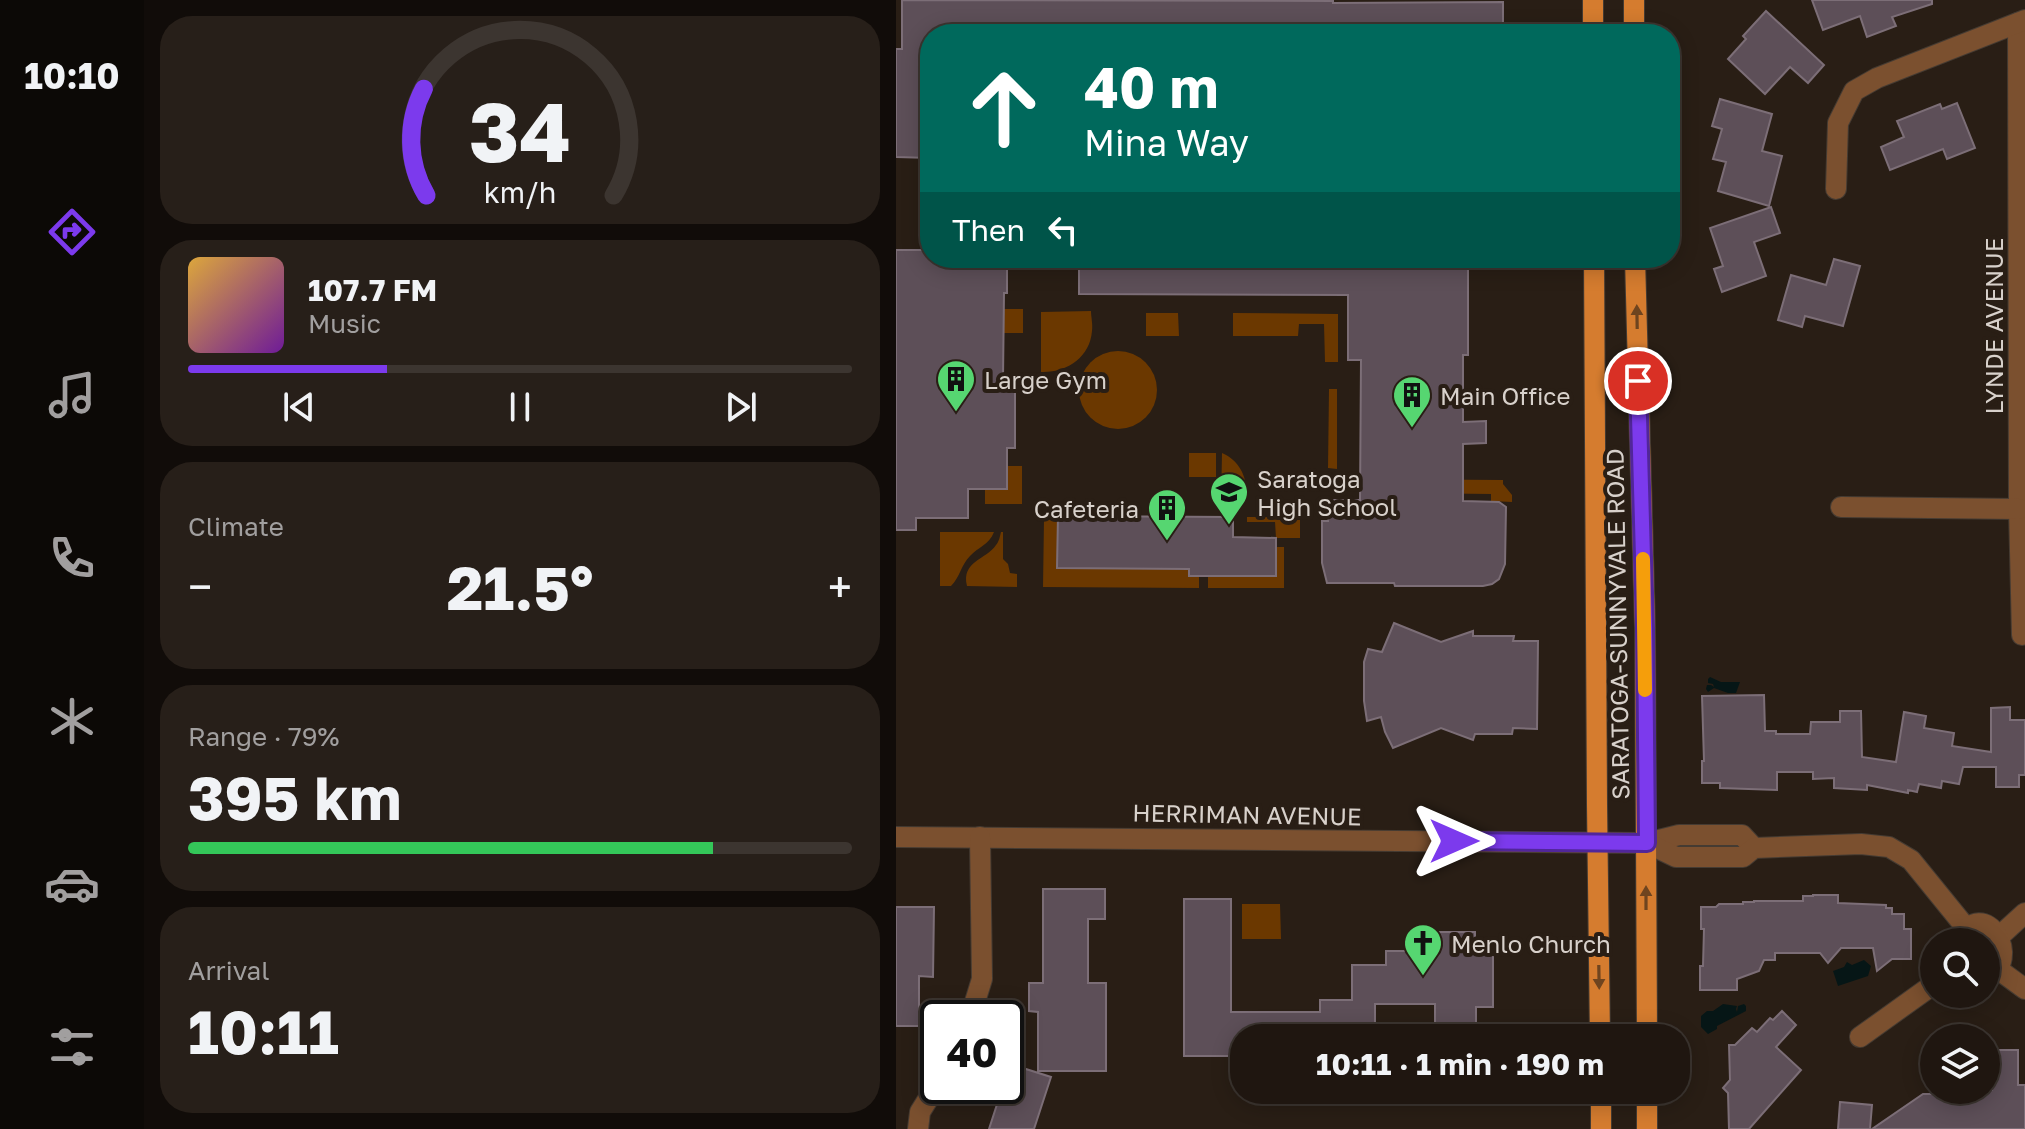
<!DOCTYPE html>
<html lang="en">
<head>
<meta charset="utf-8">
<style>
  :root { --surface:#1f1610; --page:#271f19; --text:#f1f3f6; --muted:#a19f9f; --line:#3c3530; --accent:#7c3aed }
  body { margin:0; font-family:"Golos Text",sans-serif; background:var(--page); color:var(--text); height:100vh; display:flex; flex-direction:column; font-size:30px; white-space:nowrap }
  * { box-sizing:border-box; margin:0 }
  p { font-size:26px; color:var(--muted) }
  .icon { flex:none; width:44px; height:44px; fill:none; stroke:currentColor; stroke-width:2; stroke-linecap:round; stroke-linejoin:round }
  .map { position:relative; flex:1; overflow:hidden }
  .sheet { display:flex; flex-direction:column; gap:16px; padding:16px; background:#110c09; width:752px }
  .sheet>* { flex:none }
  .banner { position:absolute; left:24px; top:24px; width:760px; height:244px; border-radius:32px; box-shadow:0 4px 20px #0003,0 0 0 2px var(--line); background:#00695c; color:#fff; overflow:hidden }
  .tools { position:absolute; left:1024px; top:928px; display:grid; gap:16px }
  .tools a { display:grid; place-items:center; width:80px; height:80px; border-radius:50%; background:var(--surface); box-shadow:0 4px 20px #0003,0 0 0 2px var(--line); font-size:40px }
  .speed { position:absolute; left:24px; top:1000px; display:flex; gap:16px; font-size:40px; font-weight:700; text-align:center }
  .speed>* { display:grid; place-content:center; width:104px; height:104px; border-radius:50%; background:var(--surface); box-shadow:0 4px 20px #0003,0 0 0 2px var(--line); line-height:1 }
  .speed .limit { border:4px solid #111; border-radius:12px; background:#fff; color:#111 }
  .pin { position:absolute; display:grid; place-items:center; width:68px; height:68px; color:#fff; margin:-34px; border:4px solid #fff; border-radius:50%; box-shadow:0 2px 8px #0007 }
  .me { position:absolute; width:88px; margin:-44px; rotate:90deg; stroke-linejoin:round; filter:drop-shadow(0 0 6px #0008) }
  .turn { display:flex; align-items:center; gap:28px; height:168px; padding:0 32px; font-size:36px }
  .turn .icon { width:104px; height:104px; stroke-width:2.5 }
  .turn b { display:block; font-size:56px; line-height:68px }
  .then { display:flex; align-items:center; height:76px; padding:0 32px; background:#0003; gap:16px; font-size:30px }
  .big { font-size:60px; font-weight:700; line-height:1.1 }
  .sheet .card { flex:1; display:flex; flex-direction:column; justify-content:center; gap:12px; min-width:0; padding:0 28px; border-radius:32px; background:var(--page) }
  .sheet .dial { align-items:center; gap:0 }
  .dial svg { height:208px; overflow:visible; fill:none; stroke:var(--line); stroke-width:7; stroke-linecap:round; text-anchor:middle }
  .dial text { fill:var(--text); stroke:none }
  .song { display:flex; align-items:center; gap:24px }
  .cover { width:96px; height:96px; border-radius:12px; background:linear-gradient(135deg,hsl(40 70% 55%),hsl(280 70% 35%)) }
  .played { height:8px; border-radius:4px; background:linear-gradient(90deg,var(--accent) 30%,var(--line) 30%) }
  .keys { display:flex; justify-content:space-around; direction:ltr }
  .heat { display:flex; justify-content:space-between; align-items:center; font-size:44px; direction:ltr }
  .charge { height:12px; border-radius:6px; background:linear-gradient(90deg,#34c759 79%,var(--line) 0) }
  .trip { position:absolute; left:334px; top:1024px; width:460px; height:80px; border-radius:32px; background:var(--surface); box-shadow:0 4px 20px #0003,0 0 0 2px var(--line); font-weight:700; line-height:80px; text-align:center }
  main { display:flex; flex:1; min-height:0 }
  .tab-bar { display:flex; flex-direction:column; width:144px; justify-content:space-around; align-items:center; background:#0c0906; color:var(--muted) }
  .tab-bar .icon { width:56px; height:56px }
  .tab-bar .selected { color:var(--accent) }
  .tab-bar b { font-size:36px; color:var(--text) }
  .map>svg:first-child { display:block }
</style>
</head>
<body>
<main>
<nav class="tab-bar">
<b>10:10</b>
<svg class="icon selected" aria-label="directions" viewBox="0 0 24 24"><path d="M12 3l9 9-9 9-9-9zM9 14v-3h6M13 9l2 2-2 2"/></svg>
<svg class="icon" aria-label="music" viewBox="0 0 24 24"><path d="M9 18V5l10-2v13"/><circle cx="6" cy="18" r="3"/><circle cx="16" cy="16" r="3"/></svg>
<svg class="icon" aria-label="phone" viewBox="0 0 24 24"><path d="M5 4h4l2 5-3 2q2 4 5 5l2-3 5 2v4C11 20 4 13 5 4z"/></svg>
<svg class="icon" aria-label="climate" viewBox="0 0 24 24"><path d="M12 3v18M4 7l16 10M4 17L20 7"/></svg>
<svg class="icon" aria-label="car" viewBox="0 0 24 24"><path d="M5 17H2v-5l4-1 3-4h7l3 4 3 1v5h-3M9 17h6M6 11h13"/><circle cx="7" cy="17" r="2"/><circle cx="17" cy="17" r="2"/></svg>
<svg class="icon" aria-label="filters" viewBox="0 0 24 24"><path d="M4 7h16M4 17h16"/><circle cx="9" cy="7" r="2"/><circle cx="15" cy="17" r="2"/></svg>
</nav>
<section class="sheet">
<div class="card dial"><svg viewBox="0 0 100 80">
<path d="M14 69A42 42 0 1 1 86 69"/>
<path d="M14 69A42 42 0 0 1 13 28" stroke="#7c3aed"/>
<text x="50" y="56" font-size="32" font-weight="700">34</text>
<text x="50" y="72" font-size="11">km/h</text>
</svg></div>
<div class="card">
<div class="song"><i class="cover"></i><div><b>107.7 FM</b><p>Music</p></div></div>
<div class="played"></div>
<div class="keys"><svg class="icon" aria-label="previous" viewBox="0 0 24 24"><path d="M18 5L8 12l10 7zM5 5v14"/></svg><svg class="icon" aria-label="pause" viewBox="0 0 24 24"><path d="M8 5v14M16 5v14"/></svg><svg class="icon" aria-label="next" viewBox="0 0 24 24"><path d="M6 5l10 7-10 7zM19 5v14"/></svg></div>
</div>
<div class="card"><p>Climate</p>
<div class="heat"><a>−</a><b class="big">21.5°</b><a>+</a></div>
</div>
<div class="card"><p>Range · 79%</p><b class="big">395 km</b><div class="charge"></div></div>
<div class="card"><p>Arrival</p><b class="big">10:11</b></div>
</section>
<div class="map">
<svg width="1129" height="1129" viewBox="0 0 1129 1129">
  <rect width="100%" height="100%" fill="#291e15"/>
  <!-- green -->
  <g fill="#6b3800">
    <path d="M27,309H127V333H108V312Z"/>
    <path d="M195,311C195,317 197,324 196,331C194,357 171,373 145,372V312Z"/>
    <path d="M250,313H282L283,336H250Z"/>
    <path d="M337,313L442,314V362H429L428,324H403L402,336H337Z"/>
    <circle cx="222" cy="390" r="39"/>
    <path d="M433,389H441V469L432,468Z"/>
    <rect x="293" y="453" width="27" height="24"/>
    <path d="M326,453C346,461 356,486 346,505H325Z"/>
    <path d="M111,466H126V504H89V489H111Z"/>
    <path d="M469,479L607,480V484L616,495V502L595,501V494L511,493Z"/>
    <path d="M351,517H404V538H380L379,522H351Z"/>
    <path d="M148,519H162V568L293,569V575L303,576V588L147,587Z"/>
    <path d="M44,532H98C93,545 82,547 74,556C65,565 64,577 55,586H44Z"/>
    <path d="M105,532H107V559L112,564L114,573L121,574V587L71,586C65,561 90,560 100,545C103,542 104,536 105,532Z"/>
    <path d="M380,547H388V588H312V576Z"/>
    <path d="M346,904H384L385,939H346Z"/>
  </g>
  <!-- water -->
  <g fill="#061616">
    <path d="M814,677L825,682H844L840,693H832L818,688L812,692L810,689L811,685H815L818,687L817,684L812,683V679Z"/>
    <path d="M968,960L975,966L972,976L942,986L937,971L948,967L951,962L956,965Z"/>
    <path d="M827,1004L841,1006L840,1009L841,1012L842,1006L848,1004L850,1006V1011L821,1026V1029L812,1034L805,1027V1016L811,1011H817Z"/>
  </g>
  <!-- building -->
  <g fill="#5d4f58" stroke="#7c6e77" stroke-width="2">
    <path d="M6,0L437,1V3L607,2V34H580V31H510V34H212V29L151,28V34H34V158L0,157V49H6Z"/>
    <path d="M916,0H1036V4L996,17L1000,26L971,37L964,16L927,30Z"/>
    <path d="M870,11L928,65L912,83L894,67L869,94L832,59L850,39L847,36Z"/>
    <path d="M824,99L876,114L866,151L886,156L873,206L822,191L830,162L817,159L826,129L816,126Z"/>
    <path d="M1061,103L1079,148L1051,159L1047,149L994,170L985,147L1008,137L1001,121L1044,104L1046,109Z"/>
    <path d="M875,207L884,233L858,242L870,276L826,292L818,269L827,266L814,228Z"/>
    <path d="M0,250H34V258H111V293H108L107,379H119V448H111V489H72V518H20V530H0Z"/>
    <path d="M183,258H572V355H567V422L590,421V443L567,444V501L603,502L610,507L609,564L603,579L596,584L587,586H499L498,583H431L426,563V521H432L431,500H464L465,360H452V295L183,294Z"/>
    <path d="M938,259L964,266L947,326L909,316L906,327L882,320L895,275L930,285Z"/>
    <path d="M162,516L337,517V537L380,538V576H293V569L161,568Z"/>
    <path d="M498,623L545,642L577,631V636H618L617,641H642L641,729L617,728L616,734H579L577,740L545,728L497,748L489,732L485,717L471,721L468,701V662L472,649L486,652Z"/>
    <path d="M868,695L869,731H880V734H914L915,722H944V711H965L966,757L1000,762L1008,712L1030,716L1028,728L1058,733L1056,746L1095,752V708L1114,707V720H1129V775H1123V787H1100V767H1067L1063,784L1046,781L1045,788L1023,784L1021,792L1012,790V793L971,785V790L938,788V778L917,779V772H881V790L824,788V783H806V761H808L806,696Z"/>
    <path d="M147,889H209V919H192V983H210V1071H142V1012L133,1011V983H147Z"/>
    <path d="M917,895H942V903L990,905V908H996V914H1008V929H1015V959H996L981,971L977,948H945L932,963L924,953H879V960H868L863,971L841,979V990H804V966H807L808,929H805V907H820L823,904H847V902H858V901H907V896H917Z"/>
    <path d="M288,899H335V1012H424V1000H456V965H490V951H542V932H579V952H597V1007H580V1023H539V1004H479V1037L348,1038V1056H288Z"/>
    <path d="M0,907H38L37,977L23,976V1026H0Z"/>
    <path d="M886,1011L900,1025L880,1047L905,1070L853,1129H833L832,1093L827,1088L834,1080L833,1045H839L856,1028L861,1032L874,1018L877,1020Z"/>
    <path d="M1096,1050H1122V1085H1129V1129H976L1027,1094H1056V1090H1096Z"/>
    <path d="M114,1064L155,1077L138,1129H93L107,1086H110V1077Z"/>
    <path d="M944,1102L976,1105L974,1129H942Z"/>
  </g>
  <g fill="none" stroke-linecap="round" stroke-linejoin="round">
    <!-- minor casing -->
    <g stroke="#453b32" stroke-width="22">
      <g id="minor">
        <path d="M1122,23L1123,509L1126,635"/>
        <path d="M940,189L942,123L958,91L981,78L1129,20"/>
        <path d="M945,507L1123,509"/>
        <path d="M0,837L751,843L783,835H846L858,848"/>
        <path d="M751,843L780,857H847L858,848L965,844L993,847L1015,860L1071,929"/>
        <path d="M1107,933L1129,913"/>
        <path d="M1062,942C1088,889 1129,964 1090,976"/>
        <path d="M1103,970L1129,989"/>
        <path d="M74,1018L86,979L84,837"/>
        <path d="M964,1037L1038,984"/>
        <path d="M22,1129L24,1112L42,1083"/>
      </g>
    </g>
    <!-- major casing -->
    <g stroke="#453b32" stroke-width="22">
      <g id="major">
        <path d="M697,0V34"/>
        <path d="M738,0V34"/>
        <path d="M698,258L701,805L704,1038"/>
        <path d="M739,258L749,628L751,1038"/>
        <path d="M705,1090V1129"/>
        <path d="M751,1090V1129"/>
      </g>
    </g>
    <!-- minor -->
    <use href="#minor" stroke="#7b502f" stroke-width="20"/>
    <!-- major -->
    <use href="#major" stroke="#d57c2f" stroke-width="20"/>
  </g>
  <!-- one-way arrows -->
  <defs><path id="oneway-solid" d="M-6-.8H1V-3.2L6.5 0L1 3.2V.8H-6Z" transform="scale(2)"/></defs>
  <g fill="#6e441f">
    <use href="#oneway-solid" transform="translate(741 317) rotate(-91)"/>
    <use href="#oneway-solid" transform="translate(750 898) rotate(-90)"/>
    <use href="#oneway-solid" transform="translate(703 977) rotate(89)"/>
  </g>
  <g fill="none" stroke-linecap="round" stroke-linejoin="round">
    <!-- route casing -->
    <g stroke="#51269a" stroke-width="20">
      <path id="route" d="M558,841L751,843L749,628L742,381"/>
    </g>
    <!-- route -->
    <use href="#route" stroke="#7c3aed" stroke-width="14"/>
    <!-- slow -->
    <path stroke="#f59e0b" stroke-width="14" d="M747,559L749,690"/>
  </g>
  <!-- icons -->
  <defs>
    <g id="building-pin" transform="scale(2)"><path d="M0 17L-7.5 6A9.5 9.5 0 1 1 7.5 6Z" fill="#56d671" stroke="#291e15"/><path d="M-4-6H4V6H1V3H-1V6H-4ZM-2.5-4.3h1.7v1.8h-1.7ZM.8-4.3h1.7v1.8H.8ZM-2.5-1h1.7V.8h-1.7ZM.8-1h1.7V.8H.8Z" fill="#111"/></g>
    <g id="school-pin" transform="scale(2)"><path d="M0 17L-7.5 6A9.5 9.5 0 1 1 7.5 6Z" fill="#56d671" stroke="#291e15"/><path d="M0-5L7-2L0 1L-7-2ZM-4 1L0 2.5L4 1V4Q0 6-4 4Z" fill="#111"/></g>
    <g id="church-pin" transform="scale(2)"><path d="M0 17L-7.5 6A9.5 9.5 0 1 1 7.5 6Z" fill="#56d671" stroke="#291e15"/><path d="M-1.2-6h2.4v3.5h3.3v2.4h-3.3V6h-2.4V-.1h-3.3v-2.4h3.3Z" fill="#111"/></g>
  </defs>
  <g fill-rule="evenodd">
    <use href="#building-pin" x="60" y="379"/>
    <use href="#building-pin" x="516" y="395"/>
    <use href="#school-pin" x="333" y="492"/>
    <use href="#building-pin" x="271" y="508"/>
    <use href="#church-pin" x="527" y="943"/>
  </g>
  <g text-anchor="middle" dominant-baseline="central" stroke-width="8" stroke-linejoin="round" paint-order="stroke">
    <!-- street labels -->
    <g font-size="24" fill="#d8d1cb" stroke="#291e15">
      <text transform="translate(1097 326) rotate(-90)">LYNDE AVENUE</text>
      <text transform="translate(721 624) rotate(-91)">SARATOGA-SUNNYVALE ROAD</text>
      <text transform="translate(351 814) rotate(1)">HERRIMAN AVENUE</text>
    </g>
    <!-- poi labels -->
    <g font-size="24" fill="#d8d1cb" stroke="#291e15" text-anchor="start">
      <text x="88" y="379">Large Gym</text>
      <text x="544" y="395">Main Office</text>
      <text x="361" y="478">Saratoga<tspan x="361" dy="28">High School</tspan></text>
      <text x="243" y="508" text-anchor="end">Cafeteria</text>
      <text x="555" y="943">Menlo Church</text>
    </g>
  </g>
</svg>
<div class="tools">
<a><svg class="icon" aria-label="search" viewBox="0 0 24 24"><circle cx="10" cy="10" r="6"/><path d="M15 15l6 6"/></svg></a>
<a><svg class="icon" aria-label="layers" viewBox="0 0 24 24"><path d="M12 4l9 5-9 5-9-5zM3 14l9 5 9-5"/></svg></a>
</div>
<div class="speed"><div class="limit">40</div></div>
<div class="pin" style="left:742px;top:381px;background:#d93025"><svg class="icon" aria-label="arrive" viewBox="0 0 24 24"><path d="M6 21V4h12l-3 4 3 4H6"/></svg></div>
<svg class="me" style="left:558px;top:841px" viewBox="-20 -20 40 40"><path d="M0-17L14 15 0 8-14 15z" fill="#7c3aed" stroke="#fff" stroke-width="4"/></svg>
<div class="trip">10:11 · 1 min · 190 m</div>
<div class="banner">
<div class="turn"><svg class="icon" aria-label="ahead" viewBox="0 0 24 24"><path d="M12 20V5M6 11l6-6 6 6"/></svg><div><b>40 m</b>Mina Way</div></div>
<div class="then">Then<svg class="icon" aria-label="left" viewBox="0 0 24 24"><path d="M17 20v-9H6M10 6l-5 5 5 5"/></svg></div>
</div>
</div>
</main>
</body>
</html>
